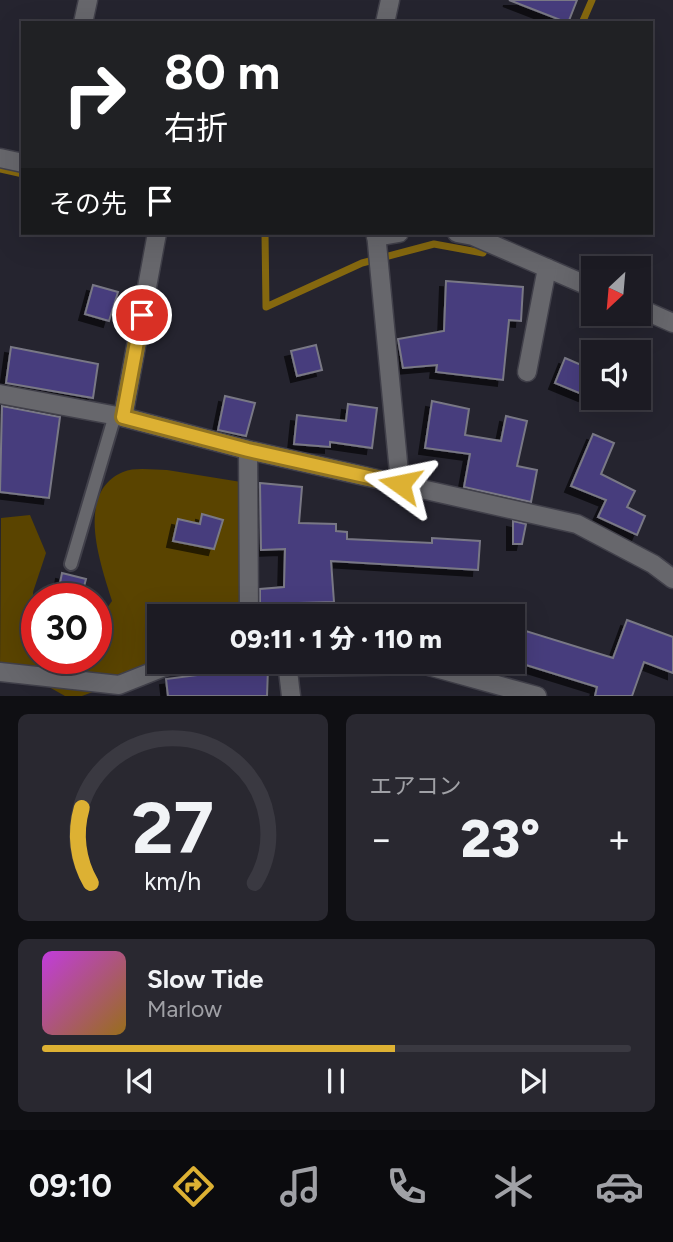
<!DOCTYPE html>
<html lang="ja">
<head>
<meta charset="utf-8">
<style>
  :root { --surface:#1c1b23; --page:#292830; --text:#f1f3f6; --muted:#a0a1a6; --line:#3a3941; --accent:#ddb133 }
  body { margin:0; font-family:Figtree,"Noto Sans JP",sans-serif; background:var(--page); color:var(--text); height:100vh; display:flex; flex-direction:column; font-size:26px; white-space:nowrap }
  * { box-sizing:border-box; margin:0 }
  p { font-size:23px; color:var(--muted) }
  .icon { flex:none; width:38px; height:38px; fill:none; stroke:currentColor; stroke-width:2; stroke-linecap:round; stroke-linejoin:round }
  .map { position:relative; height:696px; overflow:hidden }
  .sheet { display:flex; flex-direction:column; gap:18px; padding:18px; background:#0f0f13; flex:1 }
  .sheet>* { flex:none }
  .guide { position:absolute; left:21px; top:21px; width:632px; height:214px; border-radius:0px; box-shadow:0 7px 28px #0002,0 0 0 2px var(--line); background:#202124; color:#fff; overflow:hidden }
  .needle { width:46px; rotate:206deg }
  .tools { position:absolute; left:581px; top:256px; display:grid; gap:14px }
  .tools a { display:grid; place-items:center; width:70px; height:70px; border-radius:0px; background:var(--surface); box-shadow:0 7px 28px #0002,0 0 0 2px var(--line); font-size:35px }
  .speed { position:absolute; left:21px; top:583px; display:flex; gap:14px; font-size:35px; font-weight:700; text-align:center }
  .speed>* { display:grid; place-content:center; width:91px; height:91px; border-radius:50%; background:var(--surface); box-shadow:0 7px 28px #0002,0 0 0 2px var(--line); line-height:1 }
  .speed .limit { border:10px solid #d22; background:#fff; color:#111 }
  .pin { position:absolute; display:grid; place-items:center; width:60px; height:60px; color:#fff; margin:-30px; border:4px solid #fff; border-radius:50%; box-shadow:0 2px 7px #0007 }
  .me { position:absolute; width:77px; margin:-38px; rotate:282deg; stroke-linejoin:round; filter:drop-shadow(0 0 5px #0008) }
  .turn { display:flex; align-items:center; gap:24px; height:147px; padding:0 28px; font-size:32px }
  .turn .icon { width:91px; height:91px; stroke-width:2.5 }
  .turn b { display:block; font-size:49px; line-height:60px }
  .then { display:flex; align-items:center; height:66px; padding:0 28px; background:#0003; gap:14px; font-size:26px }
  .big { font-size:52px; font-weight:800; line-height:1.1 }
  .sheet .tile { flex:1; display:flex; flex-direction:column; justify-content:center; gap:10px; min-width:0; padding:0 24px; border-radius:10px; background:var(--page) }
  .sheet .dial { align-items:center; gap:0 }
  .dial svg { height:182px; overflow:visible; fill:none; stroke:var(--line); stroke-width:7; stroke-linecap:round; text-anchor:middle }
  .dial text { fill:var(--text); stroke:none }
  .song { display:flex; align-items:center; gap:21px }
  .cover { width:84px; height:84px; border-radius:10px; background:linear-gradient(135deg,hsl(290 70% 55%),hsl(40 70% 35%)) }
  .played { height:7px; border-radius:4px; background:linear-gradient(90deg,var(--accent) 60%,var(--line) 60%) }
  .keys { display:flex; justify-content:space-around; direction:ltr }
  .heat { display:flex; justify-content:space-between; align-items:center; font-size:38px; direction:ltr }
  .sheet .tiles { flex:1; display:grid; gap:18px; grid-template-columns:1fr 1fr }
  .tile:last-child { grid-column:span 2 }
  .trip { position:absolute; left:147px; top:604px; width:378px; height:70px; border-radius:0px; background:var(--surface); box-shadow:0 7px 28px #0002,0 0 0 2px var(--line); font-weight:800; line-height:70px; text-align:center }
  .dock { display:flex; height:112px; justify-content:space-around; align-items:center; background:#0b0b0e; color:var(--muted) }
  .dock .icon { width:49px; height:49px }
  .dock .active { color:var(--accent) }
  .dock b { font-size:32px; color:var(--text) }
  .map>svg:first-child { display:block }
</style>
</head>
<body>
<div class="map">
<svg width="673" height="696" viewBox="0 0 673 696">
  <defs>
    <filter id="shadow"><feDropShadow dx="-6" dy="6" stdDeviation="0" flood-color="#0009"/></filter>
  </defs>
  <rect width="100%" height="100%" fill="#25242f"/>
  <!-- green -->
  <path fill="#5a4400" d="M167,470L241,482L248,616H159V662H202L138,688L98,690L82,696H65L49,687L0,673L1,518L30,515L46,553L33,592L37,658H96V624L112,601C101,565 74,493 123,472C135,467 154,470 167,470Z"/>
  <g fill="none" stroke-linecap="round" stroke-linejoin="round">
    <!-- stream -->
    <g stroke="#85680f" stroke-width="7">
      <path d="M582,23L592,0"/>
      <path d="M0,169L23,174"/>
      <path d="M265,233L266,307L362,263L434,244L483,253L492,233"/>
    </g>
  </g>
  <!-- building -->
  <g fill="#463d7d" stroke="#797885" stroke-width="2" filter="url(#shadow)">
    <path d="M509,0H577L568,23Z"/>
    <path d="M446,281L523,287L521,321L509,320L503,380L436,372L437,365L403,368L398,339L444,331Z"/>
    <path d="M93,285L118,292L109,321L85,314Z"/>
    <path d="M316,345L322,370L297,376L291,351Z"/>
    <path d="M11,347L98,364L93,398L6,383Z"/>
    <path d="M565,358L593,370L584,395L555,383Z"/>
    <path d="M225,396L255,403L246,436L218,430Z"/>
    <path d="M432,401L469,409L465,435L501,441L506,416L527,421L517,466L537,470L531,502L464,487L470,454L425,448Z"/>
    <path d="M348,404L377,408L372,448L330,442V447L294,444L297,415L346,421Z"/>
    <path d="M2,406L60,417L49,498L0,492Z"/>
    <path d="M593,434L614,443L601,474L635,491L627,507L645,516L637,535L598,517L606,500L571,486Z"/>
    <path d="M260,483L302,487L299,523L336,524V531L347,532V539L432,543V538L480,541L478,570L331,561L334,602L299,603V610L260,612V589L284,587L285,549L261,550Z"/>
    <path d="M202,514L223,520L214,549L173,541L178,519L200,524Z"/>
    <path d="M513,521L526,524L522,544H513Z"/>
    <path d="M62,573L86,579L81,598H57Z"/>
    <path d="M627,620L673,637V673L644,662L632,696H595L597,687L513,661V627L613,658Z"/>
    <path d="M228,666L268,668L267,696H168L166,679L228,671Z"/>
  </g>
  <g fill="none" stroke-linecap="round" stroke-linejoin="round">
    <!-- service casing -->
    <g stroke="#41404a" stroke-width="16">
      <path id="service" d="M71,564L115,415"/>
    </g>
    <!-- minor casing -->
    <g stroke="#41404a" stroke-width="21">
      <g id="minor">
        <path d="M83,23L88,0"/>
        <path d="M385,23L390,0"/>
        <path d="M0,158L23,163"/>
        <path d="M376,233L400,483"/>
        <path d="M457,233L473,236L593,288"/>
        <path d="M376,237L399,233"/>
        <path d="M639,308L673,323"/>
        <path d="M527,372L547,268"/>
        <path d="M0,394L123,417L248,450L577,524L653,564L673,579"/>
        <path d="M123,417L157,233"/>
        <path d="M248,450L249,616"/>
        <path d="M287,662L291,696"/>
        <path d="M289,667L425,665L537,696"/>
        <path d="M0,672L119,685L177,662"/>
      </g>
    </g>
    <!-- service -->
    <use href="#service" stroke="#67676c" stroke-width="12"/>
    <!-- minor -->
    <use href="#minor" stroke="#67676c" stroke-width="18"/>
  </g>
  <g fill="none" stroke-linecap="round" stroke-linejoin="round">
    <!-- route casing -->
    <g stroke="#907321" stroke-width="18">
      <path id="route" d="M142,315L123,417L248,450L400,484"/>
    </g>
    <!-- route -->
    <use href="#route" stroke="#ddb133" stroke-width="12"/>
  </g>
</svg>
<div class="tools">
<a><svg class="needle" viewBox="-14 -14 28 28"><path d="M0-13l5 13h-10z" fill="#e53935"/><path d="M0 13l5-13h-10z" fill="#a0a1a6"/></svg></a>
<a><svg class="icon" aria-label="sound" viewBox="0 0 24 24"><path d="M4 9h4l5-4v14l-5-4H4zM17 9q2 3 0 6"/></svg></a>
</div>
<div class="speed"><div class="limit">30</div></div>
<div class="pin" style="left:142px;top:315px;background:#d93025"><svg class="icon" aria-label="arrive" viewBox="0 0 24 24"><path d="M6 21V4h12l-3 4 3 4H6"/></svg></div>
<svg class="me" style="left:400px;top:484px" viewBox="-20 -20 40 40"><path d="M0-17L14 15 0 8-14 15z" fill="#ddb133" stroke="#fff" stroke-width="4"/></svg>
<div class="trip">09:11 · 1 分 · 110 m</div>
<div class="guide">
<div class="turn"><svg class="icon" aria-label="right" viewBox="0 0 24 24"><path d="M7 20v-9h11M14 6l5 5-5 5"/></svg><div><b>80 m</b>右折</div></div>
<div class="then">その先<svg class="icon" aria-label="arrive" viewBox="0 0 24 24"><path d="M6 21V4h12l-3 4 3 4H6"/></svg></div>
</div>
</div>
<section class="sheet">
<div class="tiles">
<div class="tile dial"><svg viewBox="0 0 100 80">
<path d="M14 69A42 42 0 1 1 86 69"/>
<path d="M14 69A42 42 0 0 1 10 36" stroke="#ddb133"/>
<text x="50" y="56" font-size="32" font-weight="700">27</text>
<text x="50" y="72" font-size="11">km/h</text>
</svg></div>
<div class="tile"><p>エアコン</p>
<div class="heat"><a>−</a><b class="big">23°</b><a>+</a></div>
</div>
<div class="tile">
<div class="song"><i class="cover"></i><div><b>Slow Tide</b><p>Marlow</p></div></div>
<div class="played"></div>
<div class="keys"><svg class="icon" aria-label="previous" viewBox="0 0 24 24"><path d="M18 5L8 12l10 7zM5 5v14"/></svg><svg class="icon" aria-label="pause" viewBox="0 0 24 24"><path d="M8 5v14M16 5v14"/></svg><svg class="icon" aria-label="next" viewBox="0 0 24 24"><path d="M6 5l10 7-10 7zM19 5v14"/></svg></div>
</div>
</div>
</section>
<nav class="dock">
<b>09:10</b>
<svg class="icon active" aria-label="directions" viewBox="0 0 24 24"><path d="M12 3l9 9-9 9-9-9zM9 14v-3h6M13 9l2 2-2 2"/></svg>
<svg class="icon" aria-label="music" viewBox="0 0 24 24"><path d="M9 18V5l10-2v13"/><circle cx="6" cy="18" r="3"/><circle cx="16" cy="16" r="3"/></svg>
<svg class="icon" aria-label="phone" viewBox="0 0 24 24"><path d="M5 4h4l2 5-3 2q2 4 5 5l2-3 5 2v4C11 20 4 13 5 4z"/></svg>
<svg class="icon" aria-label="climate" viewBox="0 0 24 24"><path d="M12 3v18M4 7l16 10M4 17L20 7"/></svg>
<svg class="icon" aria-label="car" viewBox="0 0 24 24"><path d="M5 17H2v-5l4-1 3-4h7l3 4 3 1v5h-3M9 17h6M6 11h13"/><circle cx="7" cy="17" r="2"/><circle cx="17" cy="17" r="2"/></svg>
</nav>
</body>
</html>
